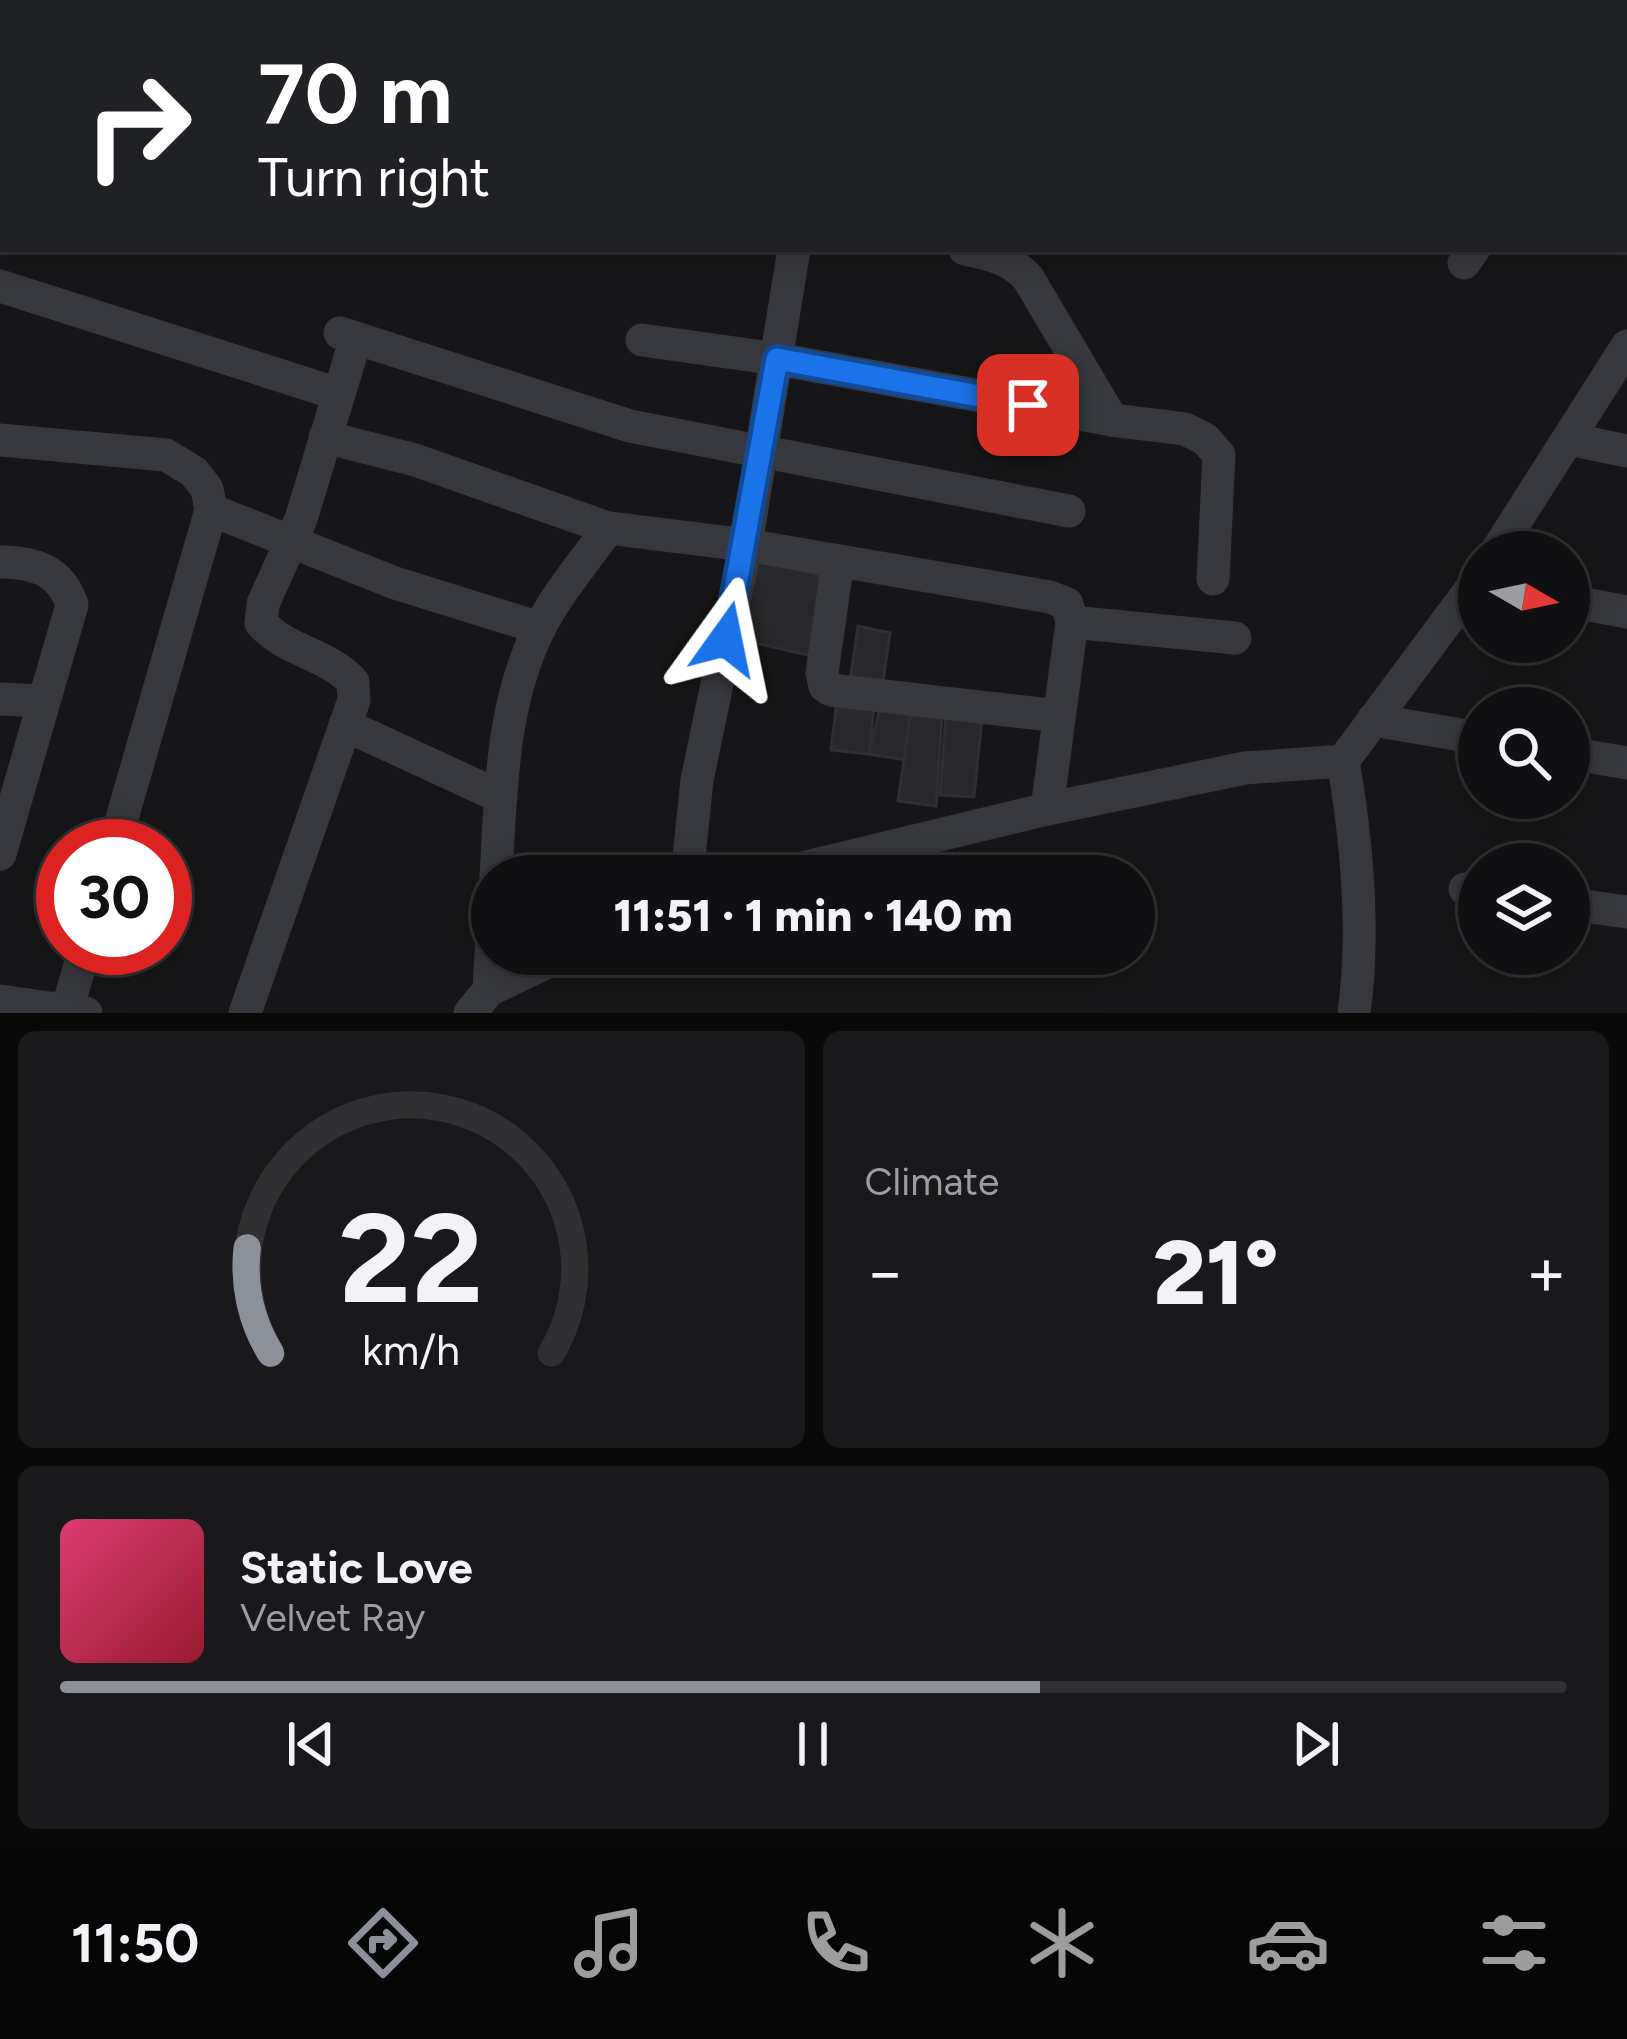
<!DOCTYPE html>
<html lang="en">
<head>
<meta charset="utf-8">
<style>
  :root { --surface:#101012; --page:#19191b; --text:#f1f3f6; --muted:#9c9d9f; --line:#303032; --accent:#8c9099 }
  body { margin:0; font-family:Figtree,sans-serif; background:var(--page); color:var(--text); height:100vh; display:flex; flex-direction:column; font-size:45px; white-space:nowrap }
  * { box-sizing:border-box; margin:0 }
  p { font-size:39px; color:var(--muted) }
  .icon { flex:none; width:66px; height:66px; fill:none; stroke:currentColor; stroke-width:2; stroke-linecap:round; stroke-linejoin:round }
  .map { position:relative; height:1013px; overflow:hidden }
  .side { display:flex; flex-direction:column; gap:18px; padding:18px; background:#09090a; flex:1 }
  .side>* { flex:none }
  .top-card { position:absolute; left:0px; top:0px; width:1629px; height:252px; box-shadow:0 6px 30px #0003,0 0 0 3px var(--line); background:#202124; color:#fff; overflow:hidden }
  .needle { width:78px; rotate:99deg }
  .controls { position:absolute; left:1458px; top:531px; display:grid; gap:24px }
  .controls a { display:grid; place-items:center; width:132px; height:132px; border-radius:50%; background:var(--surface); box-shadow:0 6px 30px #0003,0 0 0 3px var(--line); font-size:60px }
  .speed { position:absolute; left:36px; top:819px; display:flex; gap:24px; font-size:60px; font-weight:700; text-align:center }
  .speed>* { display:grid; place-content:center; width:156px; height:156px; border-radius:50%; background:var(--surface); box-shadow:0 6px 30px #0003,0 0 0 3px var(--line); line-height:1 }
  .speed .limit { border:18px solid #d22; background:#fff; color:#111 }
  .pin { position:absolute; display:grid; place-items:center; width:102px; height:102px; color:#fff; margin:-51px; border-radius:24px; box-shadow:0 6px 18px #0006 }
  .me { position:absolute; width:132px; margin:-66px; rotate:12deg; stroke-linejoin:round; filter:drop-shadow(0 0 9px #0008) }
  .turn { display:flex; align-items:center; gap:42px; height:252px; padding:0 60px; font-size:54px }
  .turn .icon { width:156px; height:156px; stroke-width:2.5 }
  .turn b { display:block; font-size:84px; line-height:102px }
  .big { font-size:90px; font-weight:800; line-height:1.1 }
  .side .card { flex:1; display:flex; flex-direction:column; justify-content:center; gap:18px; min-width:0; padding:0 42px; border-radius:18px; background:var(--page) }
  .side .dial { align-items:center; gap:0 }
  .dial svg { height:312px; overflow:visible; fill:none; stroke:var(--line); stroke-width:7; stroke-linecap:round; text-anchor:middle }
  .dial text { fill:var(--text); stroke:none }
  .song { display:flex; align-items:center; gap:36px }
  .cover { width:144px; height:144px; border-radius:18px; background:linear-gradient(135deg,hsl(340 70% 55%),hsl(350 70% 35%)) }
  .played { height:12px; border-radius:6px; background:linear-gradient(90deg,var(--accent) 65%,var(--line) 65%) }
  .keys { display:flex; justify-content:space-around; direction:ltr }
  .heat { display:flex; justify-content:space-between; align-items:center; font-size:66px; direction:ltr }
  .side .tiles { flex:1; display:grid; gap:18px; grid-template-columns:1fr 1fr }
  .card:last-child { grid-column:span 2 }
  .trip { position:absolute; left:471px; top:855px; width:684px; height:120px; border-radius:60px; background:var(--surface); box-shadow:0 6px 30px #0003,0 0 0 3px var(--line); font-weight:800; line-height:120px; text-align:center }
  .tabs { display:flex; height:192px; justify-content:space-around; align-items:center; background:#060607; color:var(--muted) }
  .tabs .icon { width:84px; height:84px }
  .tabs .active { color:var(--accent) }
  .tabs b { font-size:54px; color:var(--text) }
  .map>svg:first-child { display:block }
</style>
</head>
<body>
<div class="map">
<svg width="1627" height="1013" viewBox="0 0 1627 1013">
  <rect width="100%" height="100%" fill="#161618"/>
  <!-- building -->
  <g fill="#29292c" stroke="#303034" stroke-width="3">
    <path d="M757,560L833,578L816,657L730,637Z"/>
    <path d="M858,626L890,633L883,681H850Z"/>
    <path d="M837,700L874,707L869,754L831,750Z"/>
    <path d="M880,708L911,711L906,760L869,754Z"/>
    <path d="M911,711L942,716L936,806L898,801Z"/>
    <path d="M946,714L982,718L974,797L940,795Z"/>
  </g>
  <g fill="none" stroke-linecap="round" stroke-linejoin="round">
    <!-- minor -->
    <g stroke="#37383d" stroke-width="33">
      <path d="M580,0L581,3"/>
      <path d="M19,3V0"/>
      <path d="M750,3L751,0"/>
      <path d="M1286,3V0"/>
      <path d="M1469,3H1475"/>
      <path d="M1626,23L1627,21"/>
      <path d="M1626,104L1627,105"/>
      <path d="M965,249C990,254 1011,259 1028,278L1112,420"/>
      <path d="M1464,263L1474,249"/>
      <path d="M0,286L338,394"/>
      <path d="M340,333L630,426L1069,511"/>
      <path d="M642,340L777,359L1112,420L1185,429L1205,439L1219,455L1213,579"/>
      <path d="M325,437L415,460L608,528L746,545L1050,597L1067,604L1072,622L1047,809"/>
      <path d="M1569,439L1627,451"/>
      <path d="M0,440L166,455L194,472L207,489L211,510L114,846"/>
      <path d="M211,510L395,583L540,628"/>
      <path d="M1496,552L1627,346"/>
      <path d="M838,561L822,673L825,686L831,690L1059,716"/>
      <path d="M0,562C34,562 61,570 72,605L0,854"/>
      <path d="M1569,601L1627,612"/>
      <path d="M1072,622L1235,638"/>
      <path d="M0,699L44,701"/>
      <path d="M1373,720L1479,738"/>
      <path d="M345,725L501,797"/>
      <path d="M1569,753L1627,763"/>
      <path d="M1343,761C1357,842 1365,932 1354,1013"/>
      <path d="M496,876C501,792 501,706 539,629C557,593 586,560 608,528"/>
      <path d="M687,876L697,780L746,545L794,249"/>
      <path d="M769,876L1047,809L1245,768L1343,761L1479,578"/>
      <path d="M1465,889L1479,891"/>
      <path d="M1569,904L1627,912"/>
      <path d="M489,990L492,935"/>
      <path d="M0,1001L86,1013"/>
      <path d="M67,1010L85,948"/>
      <path d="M245,1013L354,700L353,682C328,654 287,652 261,623L263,604L301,519L356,338"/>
      <path d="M470,1013L489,990L564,954"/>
    </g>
    <!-- major -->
    <g stroke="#53555c" stroke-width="42">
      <path d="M127,3L135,0"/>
      <path d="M0,49L3,48"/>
    </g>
  </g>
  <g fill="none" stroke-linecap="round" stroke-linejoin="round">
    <!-- route casing -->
    <g stroke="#114b97" stroke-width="30">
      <path id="route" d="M726,639L777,359L1028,405"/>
    </g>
    <!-- route -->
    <use href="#route" stroke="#1a73e8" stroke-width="21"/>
  </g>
</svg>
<div class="controls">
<a><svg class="needle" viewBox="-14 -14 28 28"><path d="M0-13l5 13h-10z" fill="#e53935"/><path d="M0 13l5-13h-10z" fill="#9c9d9f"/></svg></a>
<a><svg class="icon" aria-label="search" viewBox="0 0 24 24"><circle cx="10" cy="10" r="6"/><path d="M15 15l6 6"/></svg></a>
<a><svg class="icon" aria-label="layers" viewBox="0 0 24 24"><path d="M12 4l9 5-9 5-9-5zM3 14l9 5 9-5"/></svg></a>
</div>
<div class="speed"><div class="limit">30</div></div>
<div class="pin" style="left:1028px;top:405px;background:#d93025"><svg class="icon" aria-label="arrive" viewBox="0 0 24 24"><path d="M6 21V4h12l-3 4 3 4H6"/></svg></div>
<svg class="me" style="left:726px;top:639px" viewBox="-20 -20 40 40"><path d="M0-17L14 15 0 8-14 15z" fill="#1a73e8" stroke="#fff" stroke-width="4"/></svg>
<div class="trip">11:51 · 1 min · 140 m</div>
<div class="top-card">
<div class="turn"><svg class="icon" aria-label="right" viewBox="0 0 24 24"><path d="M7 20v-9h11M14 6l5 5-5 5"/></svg><div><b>70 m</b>Turn right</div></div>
</div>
</div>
<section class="side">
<div class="tiles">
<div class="card dial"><svg viewBox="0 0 100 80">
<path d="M14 69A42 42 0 1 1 86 69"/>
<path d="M14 69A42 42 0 0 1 8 42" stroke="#8c9099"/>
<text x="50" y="56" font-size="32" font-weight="700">22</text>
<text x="50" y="72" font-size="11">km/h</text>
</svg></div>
<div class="card"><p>Climate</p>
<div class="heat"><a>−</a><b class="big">21°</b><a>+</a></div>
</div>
<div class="card">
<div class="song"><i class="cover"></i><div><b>Static Love</b><p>Velvet Ray</p></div></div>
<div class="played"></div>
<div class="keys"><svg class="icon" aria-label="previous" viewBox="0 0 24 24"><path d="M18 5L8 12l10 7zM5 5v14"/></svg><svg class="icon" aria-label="pause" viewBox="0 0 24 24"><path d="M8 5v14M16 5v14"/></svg><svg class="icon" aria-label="next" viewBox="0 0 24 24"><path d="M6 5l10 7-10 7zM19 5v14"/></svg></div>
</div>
</div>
</section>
<nav class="tabs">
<b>11:50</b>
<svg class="icon active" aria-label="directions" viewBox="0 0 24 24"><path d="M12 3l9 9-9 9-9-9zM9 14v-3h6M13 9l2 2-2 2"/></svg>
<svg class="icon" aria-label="music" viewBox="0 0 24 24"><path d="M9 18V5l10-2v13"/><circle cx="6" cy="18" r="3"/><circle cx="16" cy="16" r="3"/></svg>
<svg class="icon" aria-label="phone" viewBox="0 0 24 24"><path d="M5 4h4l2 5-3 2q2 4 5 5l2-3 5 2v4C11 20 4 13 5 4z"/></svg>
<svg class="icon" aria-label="climate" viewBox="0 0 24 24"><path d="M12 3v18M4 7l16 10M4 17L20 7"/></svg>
<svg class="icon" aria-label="car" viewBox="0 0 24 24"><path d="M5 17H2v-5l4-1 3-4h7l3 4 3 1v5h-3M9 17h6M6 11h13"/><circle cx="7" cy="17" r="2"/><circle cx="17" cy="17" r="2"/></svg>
<svg class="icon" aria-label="filters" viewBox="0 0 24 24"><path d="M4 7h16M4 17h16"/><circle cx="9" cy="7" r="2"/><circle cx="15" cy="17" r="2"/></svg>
</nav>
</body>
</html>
